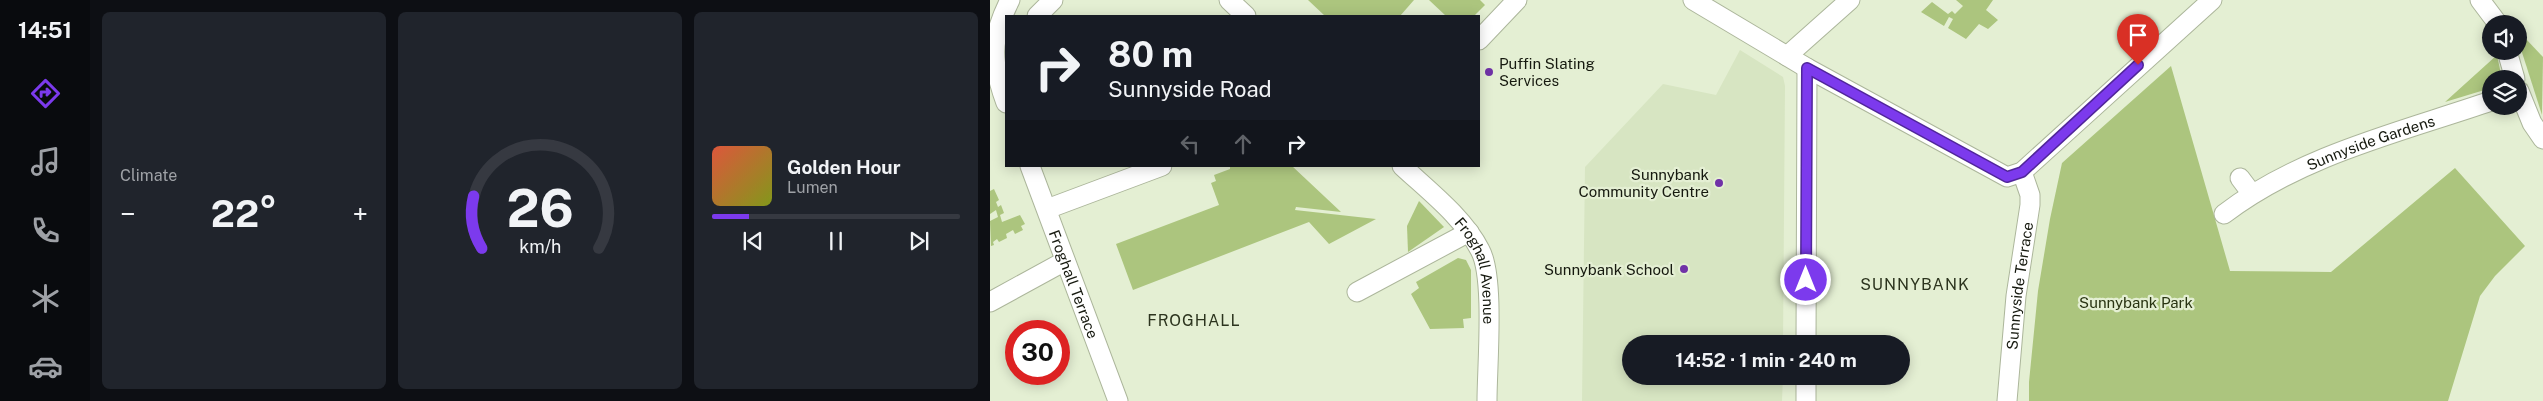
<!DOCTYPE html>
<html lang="en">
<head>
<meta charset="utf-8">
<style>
  :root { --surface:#171b24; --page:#20242c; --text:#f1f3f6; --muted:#9ea1a6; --line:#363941; --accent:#7c3aed }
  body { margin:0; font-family:"Public Sans",sans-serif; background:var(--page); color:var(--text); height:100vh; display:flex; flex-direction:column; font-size:19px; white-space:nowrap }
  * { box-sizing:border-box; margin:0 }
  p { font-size:16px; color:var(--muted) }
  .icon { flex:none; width:28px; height:28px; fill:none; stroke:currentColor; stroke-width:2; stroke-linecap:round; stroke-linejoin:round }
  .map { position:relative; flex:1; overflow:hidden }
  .panel { display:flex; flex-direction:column; gap:12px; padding:12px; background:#0d0f14; width:900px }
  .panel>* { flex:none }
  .hud { position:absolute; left:15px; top:15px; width:475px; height:152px; border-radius:0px; box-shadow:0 2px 12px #0003; background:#171b24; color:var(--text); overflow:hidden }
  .controls { position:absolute; left:1492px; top:15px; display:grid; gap:10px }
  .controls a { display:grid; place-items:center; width:45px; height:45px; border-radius:50%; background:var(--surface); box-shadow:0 2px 12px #0003; font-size:25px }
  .speed { position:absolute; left:15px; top:320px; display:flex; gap:10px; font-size:25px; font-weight:700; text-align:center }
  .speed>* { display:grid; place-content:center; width:65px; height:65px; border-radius:50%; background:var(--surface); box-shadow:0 2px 12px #0003; line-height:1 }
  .speed .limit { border:8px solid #d22; background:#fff; color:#111 }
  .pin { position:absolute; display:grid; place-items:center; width:42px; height:42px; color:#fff; margin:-51px -21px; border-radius:50% 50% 50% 0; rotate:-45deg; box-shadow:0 0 5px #0007 }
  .pin .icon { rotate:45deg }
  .me { position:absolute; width:55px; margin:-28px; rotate:0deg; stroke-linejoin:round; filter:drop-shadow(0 0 4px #0008) }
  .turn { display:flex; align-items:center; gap:18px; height:105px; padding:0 20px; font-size:22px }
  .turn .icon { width:65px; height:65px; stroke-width:2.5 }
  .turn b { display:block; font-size:35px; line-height:42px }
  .lanes { display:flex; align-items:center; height:48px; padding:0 20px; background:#0003; justify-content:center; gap:25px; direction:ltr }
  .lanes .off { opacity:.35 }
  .big { font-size:38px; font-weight:700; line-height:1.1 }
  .panel .widget { flex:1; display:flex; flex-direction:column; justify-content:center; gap:8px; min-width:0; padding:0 18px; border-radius:8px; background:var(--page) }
  .panel .dial { align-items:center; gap:0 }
  .dial svg { height:130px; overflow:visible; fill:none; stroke:var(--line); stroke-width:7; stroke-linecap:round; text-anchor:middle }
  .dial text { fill:var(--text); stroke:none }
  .song { display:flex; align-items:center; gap:15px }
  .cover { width:60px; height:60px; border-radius:8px; background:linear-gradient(135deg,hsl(10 70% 55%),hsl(70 70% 35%)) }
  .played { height:5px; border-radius:2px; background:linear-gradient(90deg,var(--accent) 15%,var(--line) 15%) }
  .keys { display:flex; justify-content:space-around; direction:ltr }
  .heat { display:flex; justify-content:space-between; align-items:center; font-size:28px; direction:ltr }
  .panel .tiles { flex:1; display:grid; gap:12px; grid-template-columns:repeat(3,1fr) }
  .trip { position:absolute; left:632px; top:335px; width:288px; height:50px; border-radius:25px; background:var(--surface); box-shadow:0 2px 12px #0003; font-weight:700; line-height:50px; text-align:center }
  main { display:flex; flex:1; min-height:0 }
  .tabs { display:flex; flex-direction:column; width:90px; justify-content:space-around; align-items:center; background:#090b0e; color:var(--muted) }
  .tabs .icon { width:35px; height:35px }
  .tabs .selected { color:var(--accent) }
  .tabs b { font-size:22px; color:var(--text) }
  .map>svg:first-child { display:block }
</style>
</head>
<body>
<main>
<nav class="tabs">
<b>14:51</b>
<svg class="icon selected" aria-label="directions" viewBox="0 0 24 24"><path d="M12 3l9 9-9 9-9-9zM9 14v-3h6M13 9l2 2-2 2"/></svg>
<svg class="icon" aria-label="music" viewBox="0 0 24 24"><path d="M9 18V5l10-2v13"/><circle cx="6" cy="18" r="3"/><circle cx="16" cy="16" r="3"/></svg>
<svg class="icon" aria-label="phone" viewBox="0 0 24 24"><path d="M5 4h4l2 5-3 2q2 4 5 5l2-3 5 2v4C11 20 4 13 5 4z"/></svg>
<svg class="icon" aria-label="climate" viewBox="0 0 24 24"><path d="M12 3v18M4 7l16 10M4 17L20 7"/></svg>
<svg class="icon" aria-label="car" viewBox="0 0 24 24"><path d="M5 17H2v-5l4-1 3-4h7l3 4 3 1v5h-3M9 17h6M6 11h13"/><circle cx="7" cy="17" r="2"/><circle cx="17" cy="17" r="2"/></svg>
</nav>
<section class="panel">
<div class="tiles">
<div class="widget"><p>Climate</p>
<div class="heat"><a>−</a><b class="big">22°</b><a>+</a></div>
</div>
<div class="widget dial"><svg viewBox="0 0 100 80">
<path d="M14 69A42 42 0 1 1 86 69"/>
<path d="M14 69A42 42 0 0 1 9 37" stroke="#7c3aed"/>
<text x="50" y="56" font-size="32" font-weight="700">26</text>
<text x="50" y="72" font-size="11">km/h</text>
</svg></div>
<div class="widget">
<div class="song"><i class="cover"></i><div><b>Golden Hour</b><p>Lumen</p></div></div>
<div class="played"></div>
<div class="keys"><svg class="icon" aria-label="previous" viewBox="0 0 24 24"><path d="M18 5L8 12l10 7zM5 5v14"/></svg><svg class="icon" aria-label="pause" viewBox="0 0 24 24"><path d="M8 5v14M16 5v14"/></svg><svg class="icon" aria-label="next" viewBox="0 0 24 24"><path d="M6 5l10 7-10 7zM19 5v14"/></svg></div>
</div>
</div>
</section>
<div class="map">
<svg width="1553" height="401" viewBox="0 0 1553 401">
  <rect width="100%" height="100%" fill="#e4efd3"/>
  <!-- built -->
  <path fill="#d7e5c2" d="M750,50L793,77L795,86L793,344H641V376H793L792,401H592L595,167L673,84L726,95Z"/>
  <!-- green -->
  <g fill="#acc57e">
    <path d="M318,0H424L410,16H335Z"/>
    <path d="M439,0H490L495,5L484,16H456Z"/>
    <path d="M966,0H1003L996,10L1008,20L998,29L989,24L976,39L958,28L963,19L959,17L954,26L931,12L942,2L958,14L962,11L965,14L973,6Z"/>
    <path d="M1536,39L1553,57L1552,115L1529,43Z"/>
    <path d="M1507,55L1512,79H1501V88L1455,102Z"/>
    <path d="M1181,66L1240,271L1341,272L1465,168L1535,246L1505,276L1490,296L1458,401H1039V382L1048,291L1060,219L1072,163Z"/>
    <path d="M240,166H302L351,212L306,207L305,210L386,219L339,244L319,222L143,290L126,244L229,205L221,183L226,181L224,175L240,169Z"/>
    <path d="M4,189L9,200L6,202L8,207L11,205L14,213L10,215L12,222L30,215L35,224L31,226L33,230L25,234L23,230L16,234L17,238L9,242L7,239L3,242L4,245L1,246L0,221L8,217L6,210L0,214V191Z"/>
    <path d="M429,201L454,227L418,252L417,226Z"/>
    <path d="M468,258L476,260L481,270V318L473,319L474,328L440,329L421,294L429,288L426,282Z"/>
  </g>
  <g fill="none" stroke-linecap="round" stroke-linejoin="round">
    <!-- minor casing -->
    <g stroke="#acb69b" stroke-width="21">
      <g id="minor">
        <path d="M239,0L256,16"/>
        <path d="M703,0L817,68L1017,177L1032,172L1222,0"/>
        <path d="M1490,0L1508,24"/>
        <path d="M47,16L63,0"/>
        <path d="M489,40L527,0"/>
        <path d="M1517,51L1525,79"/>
        <path d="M797,56L860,0"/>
        <path d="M1529,91L1542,123L1553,139"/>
        <path d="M16,103C1,62 0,39 20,0"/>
        <path id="s1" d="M40,166L128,401"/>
        <path id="s2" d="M412,166C439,191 473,217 490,250C505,277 497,366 497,401"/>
        <path d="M1250,178L1262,194"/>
        <path d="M57,209L172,166"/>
        <path id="s3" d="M1234,214C1311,155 1411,132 1501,101"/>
        <path d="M367,292L479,232"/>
        <path d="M0,302L75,261"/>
        <path d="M816,344L817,68"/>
        <path d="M816,401V376"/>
        <path id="s4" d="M1017,401L1026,296L1040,205V195L1032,172"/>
      </g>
    </g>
    <!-- minor -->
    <use href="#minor" stroke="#fff" stroke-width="19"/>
  </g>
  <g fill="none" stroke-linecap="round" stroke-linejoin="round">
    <!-- route casing -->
    <g stroke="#51269a" stroke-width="12">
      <path id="route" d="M816,280L817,68L1017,177L1032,172L1148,65"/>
    </g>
    <!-- route -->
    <use href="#route" stroke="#7c3aed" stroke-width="9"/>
  </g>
  <!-- markers -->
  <g fill="#7032a7" stroke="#e4efd3" stroke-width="2">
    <circle cx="499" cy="72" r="5"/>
    <circle cx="729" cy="183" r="5"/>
    <circle cx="694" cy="269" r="5"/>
  </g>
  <g text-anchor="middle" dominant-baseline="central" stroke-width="4.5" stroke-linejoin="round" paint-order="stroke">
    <!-- poi labels -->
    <g font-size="15" fill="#16190f" stroke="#e4efd3" text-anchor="end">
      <text x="509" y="63" text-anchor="start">Puffin Slating<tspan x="509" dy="17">Services</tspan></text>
      <text x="719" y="174">Sunnybank<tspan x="719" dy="17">Community Centre</tspan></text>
      <text x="684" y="269">Sunnybank School</text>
    </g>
    <!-- street labels -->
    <g font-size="15" fill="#16190f" stroke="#e4efd3">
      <text stroke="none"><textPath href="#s3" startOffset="164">Sunnyside Gardens</textPath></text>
      <text stroke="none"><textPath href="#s2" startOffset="134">Froghall Avenue</textPath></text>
      <text stroke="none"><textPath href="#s1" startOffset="126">Froghall Terrace</textPath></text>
      <text stroke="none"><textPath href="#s4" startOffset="116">Sunnyside Terrace</textPath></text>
    </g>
    <!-- park labels -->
    <g font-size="15" fill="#293412" stroke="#e4efd3">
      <text x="1146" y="302">Sunnybank Park</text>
    </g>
    <!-- neighbourhood labels -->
    <g font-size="16" letter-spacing="1" fill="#2c341e" stroke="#e4efd3">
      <text x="925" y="284">SUNNYBANK</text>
      <text x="204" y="320">FROGHALL</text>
    </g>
  </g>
</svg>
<div class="controls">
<a><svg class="icon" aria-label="sound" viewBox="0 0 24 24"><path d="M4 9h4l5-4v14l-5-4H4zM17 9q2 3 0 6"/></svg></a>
<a><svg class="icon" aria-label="layers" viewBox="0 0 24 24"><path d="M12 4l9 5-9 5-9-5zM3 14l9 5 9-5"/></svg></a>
</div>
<div class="speed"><div class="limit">30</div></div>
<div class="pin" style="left:1148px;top:65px;background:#d93025"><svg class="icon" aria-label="arrive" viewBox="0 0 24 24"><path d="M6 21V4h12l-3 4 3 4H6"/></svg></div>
<svg class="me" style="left:816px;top:280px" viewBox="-20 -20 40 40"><circle r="17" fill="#7c3aed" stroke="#fff" stroke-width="3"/><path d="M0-11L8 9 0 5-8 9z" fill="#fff"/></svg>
<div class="trip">14:52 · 1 min · 240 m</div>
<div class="hud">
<div class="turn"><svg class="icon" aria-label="right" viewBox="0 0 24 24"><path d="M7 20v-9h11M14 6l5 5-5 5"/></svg><div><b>80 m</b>Sunnyside Road</div></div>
<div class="lanes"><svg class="icon off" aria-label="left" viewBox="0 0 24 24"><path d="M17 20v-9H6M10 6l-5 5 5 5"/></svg><svg class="icon off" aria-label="ahead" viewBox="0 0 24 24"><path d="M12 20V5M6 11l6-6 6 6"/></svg><svg class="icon" aria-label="right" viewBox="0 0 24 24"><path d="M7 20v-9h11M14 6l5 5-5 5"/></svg></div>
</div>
</div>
</main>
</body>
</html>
